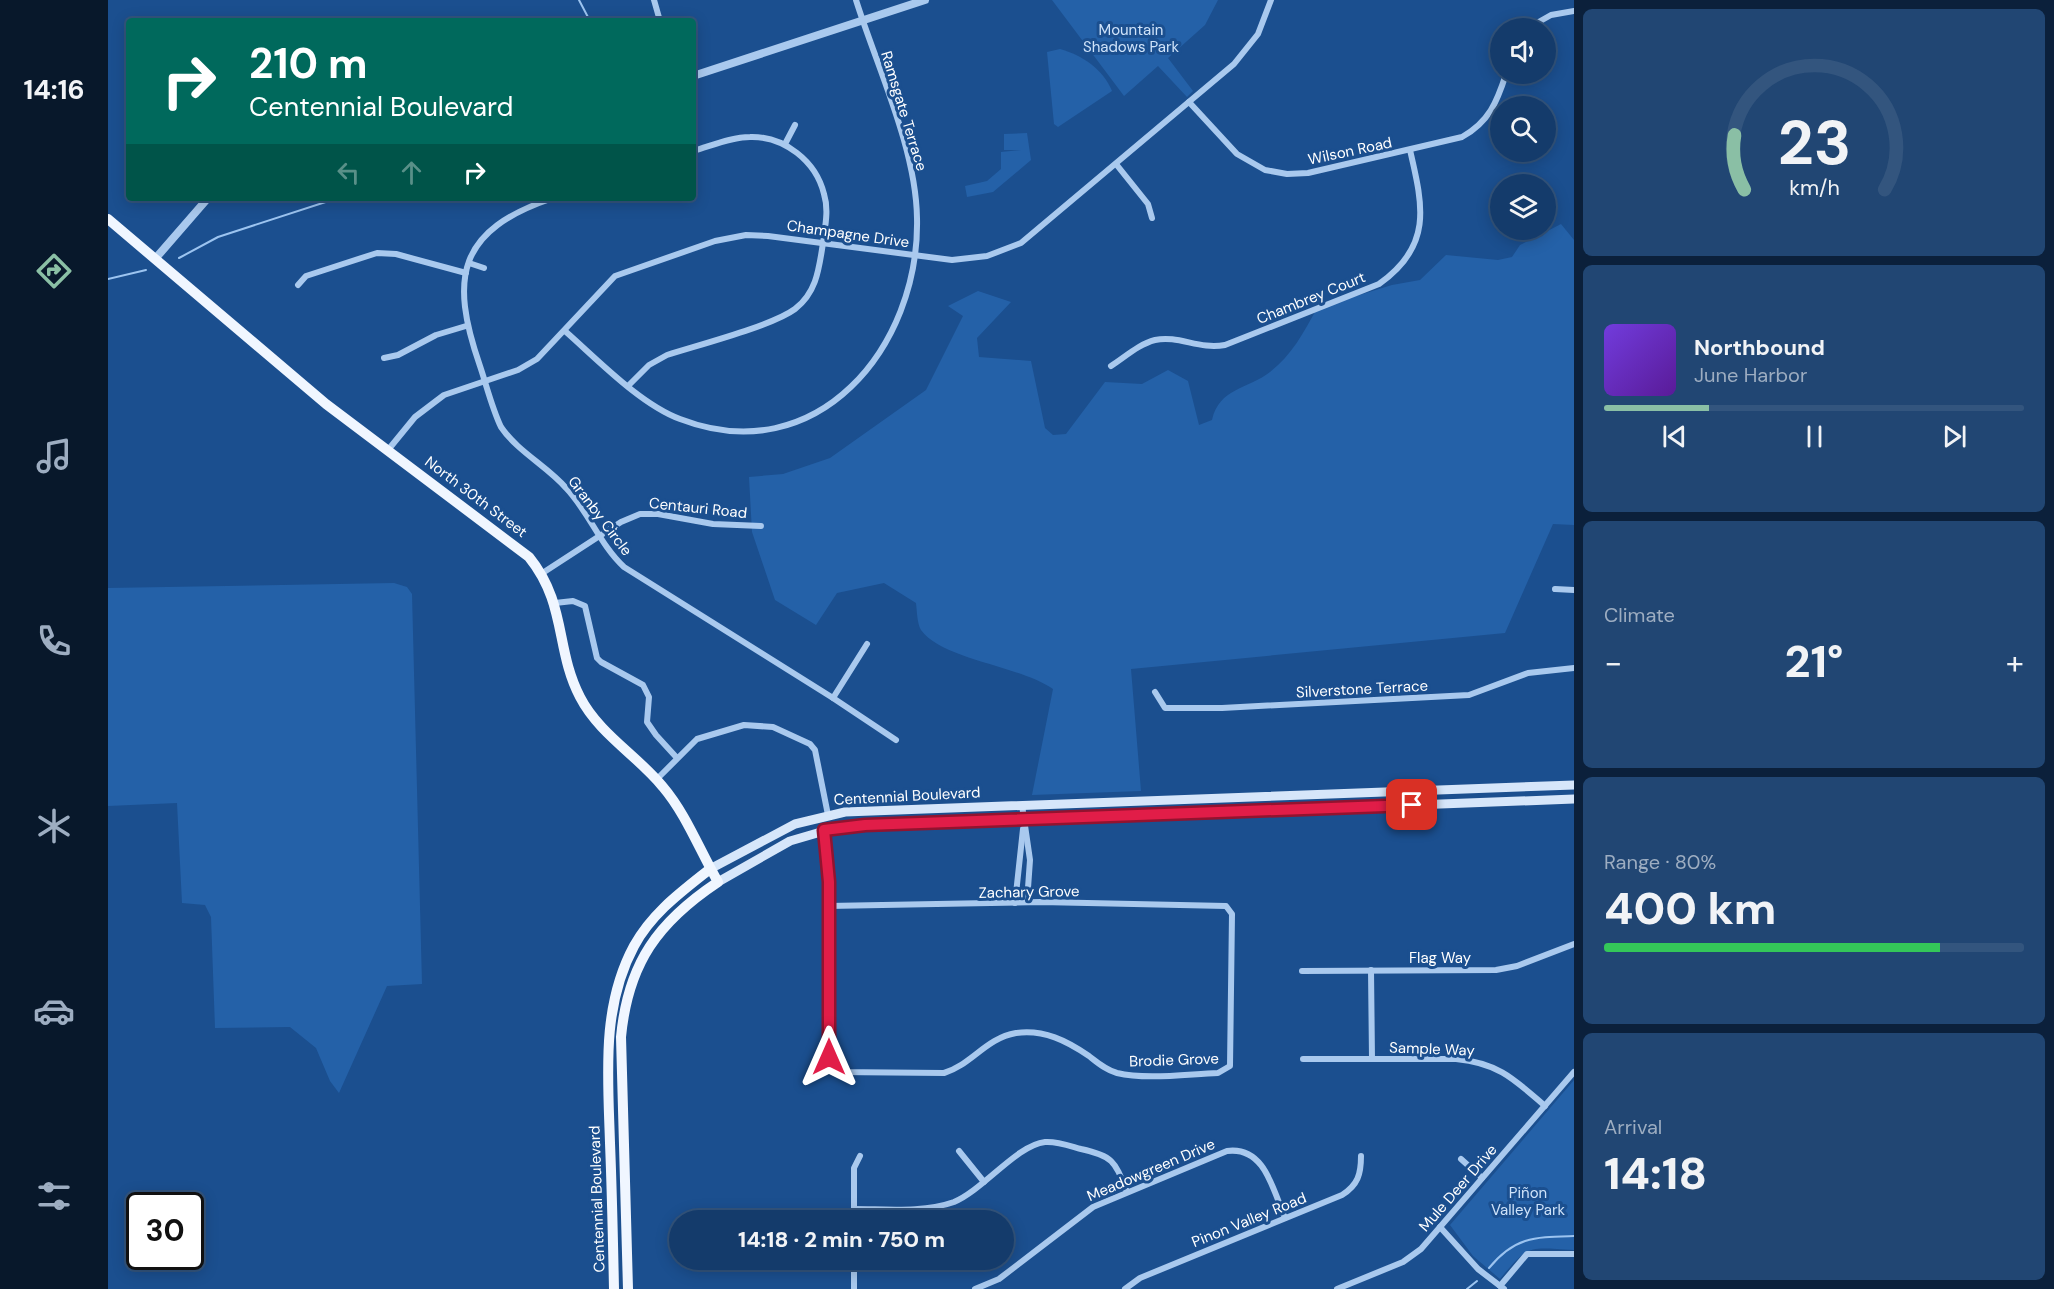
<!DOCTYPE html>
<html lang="en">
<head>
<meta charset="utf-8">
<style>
  :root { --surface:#143b6b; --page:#214673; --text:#f1f3f6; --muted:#9dadc1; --line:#33557e; --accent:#8abfa5 }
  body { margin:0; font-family:"DM Sans",sans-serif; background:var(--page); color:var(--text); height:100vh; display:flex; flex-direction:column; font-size:22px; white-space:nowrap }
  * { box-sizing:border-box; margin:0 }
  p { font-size:20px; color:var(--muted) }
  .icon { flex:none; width:33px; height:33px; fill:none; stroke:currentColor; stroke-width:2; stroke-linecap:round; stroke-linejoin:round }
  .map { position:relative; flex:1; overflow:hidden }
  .details { display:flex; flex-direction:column; gap:9px; padding:9px; background:#0b203b; width:480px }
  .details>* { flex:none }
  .top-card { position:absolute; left:18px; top:18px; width:570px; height:183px; border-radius:6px; box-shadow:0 3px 15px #0003,0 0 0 2px var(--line); background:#00695c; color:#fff; overflow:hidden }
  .controls { position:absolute; left:1382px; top:18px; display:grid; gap:12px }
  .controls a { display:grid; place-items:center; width:66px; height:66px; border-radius:50%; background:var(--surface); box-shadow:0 3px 15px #0003,0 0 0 2px var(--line); font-size:30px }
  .speed { position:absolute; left:18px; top:1192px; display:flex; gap:12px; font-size:30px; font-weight:700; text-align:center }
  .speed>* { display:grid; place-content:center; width:78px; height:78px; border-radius:50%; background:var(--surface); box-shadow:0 3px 15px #0003,0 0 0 2px var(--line); line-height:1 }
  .speed .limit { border:3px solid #111; border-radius:9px; background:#fff; color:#111 }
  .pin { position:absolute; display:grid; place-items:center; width:51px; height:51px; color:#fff; margin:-26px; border-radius:12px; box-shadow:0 3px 9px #0006 }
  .me { position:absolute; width:66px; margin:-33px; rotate:0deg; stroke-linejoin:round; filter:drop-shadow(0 0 4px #0008) }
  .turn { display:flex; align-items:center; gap:21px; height:126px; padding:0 24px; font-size:27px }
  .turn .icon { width:78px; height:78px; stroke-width:2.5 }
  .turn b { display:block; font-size:42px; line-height:51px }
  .lanes { display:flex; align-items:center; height:57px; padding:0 24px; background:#0003; justify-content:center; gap:30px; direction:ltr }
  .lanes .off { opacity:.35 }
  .big { font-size:45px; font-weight:800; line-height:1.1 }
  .details .tile { flex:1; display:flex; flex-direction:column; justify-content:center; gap:9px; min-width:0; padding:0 21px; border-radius:9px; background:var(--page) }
  .details .dial { align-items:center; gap:0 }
  .dial svg { height:156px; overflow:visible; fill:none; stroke:var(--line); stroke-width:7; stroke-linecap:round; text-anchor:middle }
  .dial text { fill:var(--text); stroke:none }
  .song { display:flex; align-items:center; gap:18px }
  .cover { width:72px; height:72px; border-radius:9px; background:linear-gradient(135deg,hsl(260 70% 55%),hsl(270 70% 35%)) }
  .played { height:6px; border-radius:3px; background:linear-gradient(90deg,var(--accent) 25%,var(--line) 25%) }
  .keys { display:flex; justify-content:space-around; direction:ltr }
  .heat { display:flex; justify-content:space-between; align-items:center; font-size:33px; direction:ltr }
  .charge { height:9px; border-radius:4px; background:linear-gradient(90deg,#34c759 80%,var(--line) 0) }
  .trip { position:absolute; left:561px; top:1210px; width:345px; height:60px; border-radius:30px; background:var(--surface); box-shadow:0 3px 15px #0003,0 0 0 2px var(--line); font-weight:800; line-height:60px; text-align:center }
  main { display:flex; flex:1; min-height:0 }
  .dock { display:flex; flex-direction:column; width:108px; justify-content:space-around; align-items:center; background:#08182b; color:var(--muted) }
  .dock .icon { width:42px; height:42px }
  .dock .selected { color:var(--accent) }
  .dock b { font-size:27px; color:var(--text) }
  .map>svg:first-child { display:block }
</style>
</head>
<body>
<main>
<nav class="dock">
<b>14:16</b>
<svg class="icon selected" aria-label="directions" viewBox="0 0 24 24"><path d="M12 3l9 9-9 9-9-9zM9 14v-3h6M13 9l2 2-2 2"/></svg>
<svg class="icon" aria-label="music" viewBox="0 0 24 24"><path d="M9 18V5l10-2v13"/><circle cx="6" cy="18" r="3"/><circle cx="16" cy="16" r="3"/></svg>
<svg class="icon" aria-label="phone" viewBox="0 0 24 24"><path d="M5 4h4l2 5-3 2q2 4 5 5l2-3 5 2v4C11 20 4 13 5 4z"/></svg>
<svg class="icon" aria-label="climate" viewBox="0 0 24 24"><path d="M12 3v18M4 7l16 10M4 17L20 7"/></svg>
<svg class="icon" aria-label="car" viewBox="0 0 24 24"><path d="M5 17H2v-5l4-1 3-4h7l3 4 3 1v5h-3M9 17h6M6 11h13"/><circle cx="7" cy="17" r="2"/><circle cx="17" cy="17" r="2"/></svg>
<svg class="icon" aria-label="filters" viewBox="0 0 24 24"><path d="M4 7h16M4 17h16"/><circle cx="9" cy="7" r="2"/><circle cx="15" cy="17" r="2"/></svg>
</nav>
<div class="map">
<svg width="1466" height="1289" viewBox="0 0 1466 1289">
  <rect width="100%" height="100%" fill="#1b4f8f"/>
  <!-- green -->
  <g fill="#2461a8">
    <path d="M944,0H1110L1097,25L1060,58L1085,91L1079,97L1050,66L1016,96Z"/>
    <path d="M952,49C974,55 995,69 1004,91L950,127L946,124L939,52Z"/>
    <path d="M919,133L923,160L885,192L859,197L857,186L879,181L893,169V152L913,150H896V134Z"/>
    <path d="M1453,224L1466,240V525L1445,524L1397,633L1023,669L1033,791L924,795L945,689C910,665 835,660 813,630C809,623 809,611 808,603L776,583L729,593L708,625L667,600L644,532L641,477L675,474L722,458L818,390L855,316L840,306L870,291L903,302L869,338L871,357L923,361L937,428L945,435L958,434L997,382L1034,384L1060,370L1080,381L1091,425L1104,420C1111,388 1140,389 1162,372C1184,355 1196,332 1209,308L1284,285L1312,280L1338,255L1390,260L1404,257L1412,245Z"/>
    <path d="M286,583L299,587L304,594L314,984L279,986L231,1093L222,1081L208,1048L182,1027L107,1028L103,917L97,905L74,903L69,803L0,806V588Z"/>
    <path d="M1466,1080V1250C1421,1248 1421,1243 1392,1279L1365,1256L1342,1225Z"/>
  </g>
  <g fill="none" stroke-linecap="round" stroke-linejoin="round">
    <!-- stream -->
    <g stroke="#9cc4f0" stroke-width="2">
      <path d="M471,0L482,21"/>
      <path d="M71,258L110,237L230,198"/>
      <path d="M0,279L38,270"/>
      <path d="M1381,1268C1407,1236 1428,1237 1466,1236"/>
      <path d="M1359,1289L1369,1281"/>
    </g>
    <!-- minor -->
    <g stroke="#a9c9ee" stroke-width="6">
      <path d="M546,0L552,21"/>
      <path d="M1420,28L1443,15L1466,11"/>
      <path d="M1081,102L1129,154L1157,170L1179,174L1200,173L1354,137C1381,122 1389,102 1398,74"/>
      <path d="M677,144L687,125"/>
      <path d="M1008,164L1040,204L1044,218"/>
      <path d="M445,198C350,230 341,277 372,366C379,387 384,408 393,427C410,452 439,466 458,488C481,512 492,545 516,567L725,698L788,740"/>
      <path d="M361,263L376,268"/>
      <path d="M190,285L198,276L269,253L288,254L358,273"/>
      <path d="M457,331C490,360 532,404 572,419C709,472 812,347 809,218C808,148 769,67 748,0"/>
      <path d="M276,358L290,355L328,335L358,326"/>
      <path d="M1003,366C1017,357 1031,344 1047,340C1071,335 1091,350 1117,345L1271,284C1325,246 1315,206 1302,150"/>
      <path d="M521,385L541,365L559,355C590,345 664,326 687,309C709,292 711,268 715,243C717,227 721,210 716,194C708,161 676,136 642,137C623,137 603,146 585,151"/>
      <path d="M280,450L307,417L336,395L410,370L429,359L507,276L607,241L638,235L660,236L844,260L879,256L913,243L1126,64L1150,34L1163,0"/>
      <path d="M433,574L513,522L532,514H550L605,524L653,526"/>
      <path d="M1447,589L1466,590"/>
      <path d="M447,603L465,601L477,606L489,658L493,662L535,685L541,697L539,722L548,735L569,758"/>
      <path d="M1047,692L1057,708H1114L1361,695L1420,673L1466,668"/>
      <path d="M725,698L759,644"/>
      <path d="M549,779L589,739L636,725L665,727L702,744L707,750L720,815"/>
      <path d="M914,805L922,860L919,902"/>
      <path d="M716,830L720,906L721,1057L722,1065L729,1072L836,1073C863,1065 878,1038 908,1033C936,1029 959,1041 981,1056C990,1063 998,1070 1009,1073C1038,1080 1080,1074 1110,1073L1122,1066L1124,914L1118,906L933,902L720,906"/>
      <path d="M907,903L915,829"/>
      <path d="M1263,970L1264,1059"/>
      <path d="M1194,971L1388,970L1409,966L1466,944"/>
      <path d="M1195,1059H1348C1391,1063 1407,1080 1437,1106"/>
      <path d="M851,1151L876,1182"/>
      <path d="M1353,1159L1374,1178"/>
      <path d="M746,1209C778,1209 815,1213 846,1202C875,1190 909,1145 937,1142C949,1141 962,1146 973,1149C1006,1156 1007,1162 1019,1192"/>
      <path d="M746,1221V1168L752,1156"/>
      <path d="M1332,1227L1370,1269L1396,1289"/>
      <path d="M746,1260V1289"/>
      <path d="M1392,1286L1419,1254H1466"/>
      <path d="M867,1289L891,1279L985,1207L1119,1151C1157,1146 1165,1190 1177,1218"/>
      <path d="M1017,1289L1032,1278L1234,1195C1250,1185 1253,1174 1253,1156"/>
      <path d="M1229,1289L1295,1262L1313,1249L1466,1072"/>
    </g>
    <!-- tertiary -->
    <g stroke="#a9c9ee" stroke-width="8">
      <path d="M585,76L817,0"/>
      <path d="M47,259L100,198"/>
    </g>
    <!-- secondary -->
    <g stroke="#d6e6fa" stroke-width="9">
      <path d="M602,869L687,824L737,812L1466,785"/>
      <path d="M610,882L682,841L730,827L1466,799"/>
    </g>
    <!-- primary -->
    <g stroke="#f0f6ff" stroke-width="10">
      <path d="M0,219L218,404L421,557C459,604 447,649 472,697C491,734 530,756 555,787C578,814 592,851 610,882C550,922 520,963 513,1037L520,1289"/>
      <path d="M506,1289C505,1240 504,1192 502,1143C500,1076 493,1007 526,946C544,913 573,892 602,869"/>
    </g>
  </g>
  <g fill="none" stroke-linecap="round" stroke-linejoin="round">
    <!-- route casing -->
    <g stroke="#92132f" stroke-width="15">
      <path id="route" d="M721,1057V882L716,830L757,825L1304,805"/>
    </g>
    <!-- route -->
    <use href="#route" stroke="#e11d48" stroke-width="10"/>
  </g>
  <g text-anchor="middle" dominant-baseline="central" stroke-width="6" stroke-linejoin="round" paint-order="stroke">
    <!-- park labels -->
    <g font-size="15" fill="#cfe3fa" stroke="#1b4f8f">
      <text x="1023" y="30">Mountain<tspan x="1023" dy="17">Shadows Park</tspan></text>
      <text x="1420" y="1193">Piñon<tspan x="1420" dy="17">Valley Park</tspan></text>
    </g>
    <!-- street labels -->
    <g font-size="15" fill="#fff" stroke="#1b4f8f">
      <text transform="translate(796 111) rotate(73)">Ramsgate Terrace</text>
      <text transform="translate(1242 151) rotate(-12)">Wilson Road</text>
      <text transform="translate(740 234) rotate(8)">Champagne Drive</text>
      <text transform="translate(1203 298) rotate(-22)">Chambrey Court</text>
      <text transform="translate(368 497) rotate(37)">North 30th Street</text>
      <text transform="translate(590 508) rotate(6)">Centauri Road</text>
      <text transform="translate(492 516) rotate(53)">Granby Circle</text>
      <text transform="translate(1254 689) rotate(-3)">Silverstone Terrace</text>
      <text transform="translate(799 796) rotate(-3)">Centennial Boulevard</text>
      <text transform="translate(921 892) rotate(-1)">Zachary Grove</text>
      <text x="1332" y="958">Flag Way</text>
      <text transform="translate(1324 1049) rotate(2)">Sample Way</text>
      <text transform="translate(1066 1060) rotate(-2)">Brodie Grove</text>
      <text transform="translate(1043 1170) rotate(-23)">Meadowgreen Drive</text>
      <text transform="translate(1350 1188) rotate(-49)">Mule Deer Drive</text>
      <text transform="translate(489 1199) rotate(-92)">Centennial Boulevard</text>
      <text transform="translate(1141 1220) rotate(-22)">Pinon Valley Road</text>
    </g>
  </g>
</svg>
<div class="controls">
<a><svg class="icon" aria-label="sound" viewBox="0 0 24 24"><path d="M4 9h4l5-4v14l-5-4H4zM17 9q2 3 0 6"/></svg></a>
<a><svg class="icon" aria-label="search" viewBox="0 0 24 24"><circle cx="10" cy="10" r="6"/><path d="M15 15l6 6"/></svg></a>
<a><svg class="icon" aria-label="layers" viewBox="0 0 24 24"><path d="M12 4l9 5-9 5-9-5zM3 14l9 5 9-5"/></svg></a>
</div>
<div class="speed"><div class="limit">30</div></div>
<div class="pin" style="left:1304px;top:805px;background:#d93025"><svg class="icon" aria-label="arrive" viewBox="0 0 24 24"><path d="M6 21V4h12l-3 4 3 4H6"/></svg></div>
<svg class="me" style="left:721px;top:1057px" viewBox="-20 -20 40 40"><path d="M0-17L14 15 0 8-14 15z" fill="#e11d48" stroke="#fff" stroke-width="4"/></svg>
<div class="trip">14:18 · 2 min · 750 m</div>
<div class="top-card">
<div class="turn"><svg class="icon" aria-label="right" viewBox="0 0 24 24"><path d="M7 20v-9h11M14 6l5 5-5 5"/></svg><div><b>210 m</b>Centennial Boulevard</div></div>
<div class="lanes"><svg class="icon off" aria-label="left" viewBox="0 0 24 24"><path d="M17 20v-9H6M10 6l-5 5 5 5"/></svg><svg class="icon off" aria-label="ahead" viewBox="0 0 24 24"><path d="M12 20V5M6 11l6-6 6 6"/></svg><svg class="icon" aria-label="right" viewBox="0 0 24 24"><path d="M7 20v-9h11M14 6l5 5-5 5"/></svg></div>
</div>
</div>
<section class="details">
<div class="tile dial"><svg viewBox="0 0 100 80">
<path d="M14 69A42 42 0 1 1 86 69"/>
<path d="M14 69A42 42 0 0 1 9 41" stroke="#8abfa5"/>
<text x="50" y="56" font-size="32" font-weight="700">23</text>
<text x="50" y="72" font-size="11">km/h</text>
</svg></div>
<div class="tile">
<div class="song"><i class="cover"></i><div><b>Northbound</b><p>June Harbor</p></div></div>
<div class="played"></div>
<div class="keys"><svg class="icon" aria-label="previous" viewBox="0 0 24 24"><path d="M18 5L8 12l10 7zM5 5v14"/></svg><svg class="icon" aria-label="pause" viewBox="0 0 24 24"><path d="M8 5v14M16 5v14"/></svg><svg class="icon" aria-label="next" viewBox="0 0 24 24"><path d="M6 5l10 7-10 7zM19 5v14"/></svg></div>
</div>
<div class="tile"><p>Climate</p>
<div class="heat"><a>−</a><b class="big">21°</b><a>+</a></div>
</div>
<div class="tile"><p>Range · 80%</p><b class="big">400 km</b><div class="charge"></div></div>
<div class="tile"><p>Arrival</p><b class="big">14:18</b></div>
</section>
</main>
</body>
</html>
